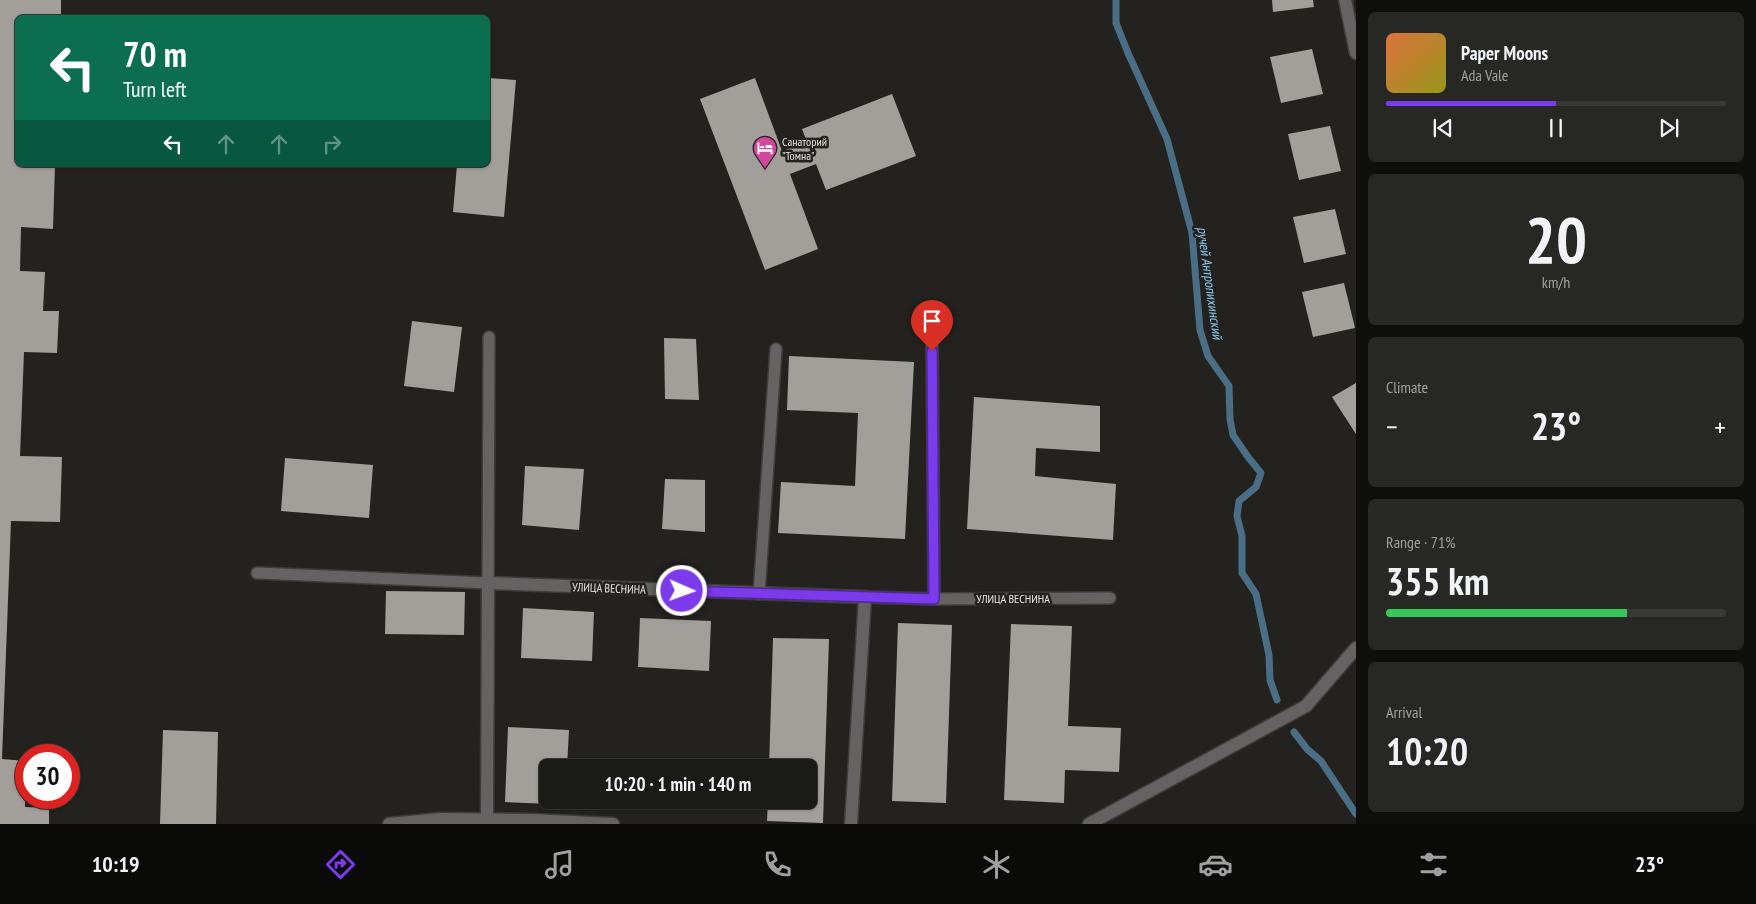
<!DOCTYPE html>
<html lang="en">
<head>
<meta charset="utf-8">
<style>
  :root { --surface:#1a1a17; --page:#272724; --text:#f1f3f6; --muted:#9fa1a1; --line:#383836; --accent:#7c3aed }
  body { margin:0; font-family:"PT Sans Narrow",sans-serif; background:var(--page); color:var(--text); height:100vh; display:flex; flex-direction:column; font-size:19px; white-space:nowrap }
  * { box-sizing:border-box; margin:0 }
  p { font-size:16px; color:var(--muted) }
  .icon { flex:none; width:28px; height:28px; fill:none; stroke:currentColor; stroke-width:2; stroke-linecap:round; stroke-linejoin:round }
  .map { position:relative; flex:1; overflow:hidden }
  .sheet { display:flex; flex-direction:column; gap:12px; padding:12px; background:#0e0e0d; width:400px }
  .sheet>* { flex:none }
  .top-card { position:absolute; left:15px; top:15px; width:475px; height:152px; border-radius:8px; box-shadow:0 1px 4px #0004,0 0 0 1px var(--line); background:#0b6e4f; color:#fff; overflow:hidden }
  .speed { position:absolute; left:15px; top:744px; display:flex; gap:10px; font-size:25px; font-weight:700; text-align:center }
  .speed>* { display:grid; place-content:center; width:65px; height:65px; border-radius:50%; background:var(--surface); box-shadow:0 1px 4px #0004,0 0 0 1px var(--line); line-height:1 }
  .speed .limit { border:8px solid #d22; background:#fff; color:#111 }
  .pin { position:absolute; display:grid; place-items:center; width:42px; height:42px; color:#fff; margin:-51px -21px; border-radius:50% 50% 50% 0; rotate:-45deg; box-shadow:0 0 5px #0007 }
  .pin .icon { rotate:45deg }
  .me { position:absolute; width:55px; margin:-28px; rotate:92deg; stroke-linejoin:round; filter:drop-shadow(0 0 4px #0008) }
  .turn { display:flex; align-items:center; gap:18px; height:105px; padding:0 25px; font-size:22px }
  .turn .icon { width:65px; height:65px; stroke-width:2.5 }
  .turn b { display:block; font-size:35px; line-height:42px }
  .lanes { display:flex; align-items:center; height:48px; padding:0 25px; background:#0003; justify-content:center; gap:25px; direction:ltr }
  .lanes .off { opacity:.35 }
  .big { font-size:38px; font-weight:600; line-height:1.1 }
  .sheet .widget { flex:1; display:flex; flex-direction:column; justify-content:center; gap:8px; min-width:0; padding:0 18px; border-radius:8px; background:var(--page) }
  .sheet .dial { align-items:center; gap:0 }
  .dial b { font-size:65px; line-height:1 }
  .song { display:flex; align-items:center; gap:15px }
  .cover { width:60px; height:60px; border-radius:8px; background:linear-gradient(135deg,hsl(20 70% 55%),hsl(60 70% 35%)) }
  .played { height:5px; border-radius:2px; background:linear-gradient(90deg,var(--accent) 50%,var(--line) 50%) }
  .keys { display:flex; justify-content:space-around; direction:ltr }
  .heat { display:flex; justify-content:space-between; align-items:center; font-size:28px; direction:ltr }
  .charge { height:8px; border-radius:4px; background:linear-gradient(90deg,#34c759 71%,var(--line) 0) }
  .trip { position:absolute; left:539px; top:759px; width:278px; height:50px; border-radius:8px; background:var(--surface); box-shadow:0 1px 4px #0004,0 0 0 1px var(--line); font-weight:600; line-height:50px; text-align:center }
  .tabs { display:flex; height:80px; justify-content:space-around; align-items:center; background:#0a0a09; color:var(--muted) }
  .tabs .icon { width:35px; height:35px }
  .tabs .active { color:var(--accent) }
  .tabs b { font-size:22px; color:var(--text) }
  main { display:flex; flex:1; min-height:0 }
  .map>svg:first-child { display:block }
</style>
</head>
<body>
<main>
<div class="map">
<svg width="1356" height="824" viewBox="0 0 1356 824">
  <rect width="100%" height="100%" fill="#23221f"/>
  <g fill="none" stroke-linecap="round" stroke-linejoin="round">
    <!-- stream -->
    <g stroke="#496e85" stroke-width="7">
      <path d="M1116,0V23L1128,53L1167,139L1192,233L1200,330L1208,356L1229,386L1230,419L1233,435L1248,457L1261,473L1256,487L1239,501L1237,516L1242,536V573L1256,594L1269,655L1270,680L1277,700"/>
      <path d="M1294,732L1307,749L1321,761L1356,814"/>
    </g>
  </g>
  <!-- building -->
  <g fill="#a29f9b">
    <path d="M0,0H61V18H18V165H55L53,229L21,227L20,271L45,272L43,311H59L57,353L24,352L20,456L62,457L60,522L11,521L2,759L26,761L25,807L49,808V824H0Z"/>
    <path d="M1272,0H1313L1314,7L1273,12Z"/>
    <path d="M1312,49L1323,94L1281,103L1270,57Z"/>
    <path d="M488,78L516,80L504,217L453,212L457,165H488Z"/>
    <path d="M755,78L782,151L807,142L802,129L892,94L916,156L826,190L816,164L790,174L818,249L765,270L700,99Z"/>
    <path d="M1330,126L1341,171L1299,180L1288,134Z"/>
    <path d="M1335,209L1346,254L1304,263L1293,217Z"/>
    <path d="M1344,283L1355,328L1313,337L1302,292Z"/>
    <path d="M412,321L462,327L454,392L404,386Z"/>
    <path d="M664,338L696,339L699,400L665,399Z"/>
    <path d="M789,356L914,362L905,539L778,533L781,482L855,486L858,413L787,410Z"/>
    <path d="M1356,383V434L1332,397Z"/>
    <path d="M974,397L1100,406V452L1036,448L1035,476L1116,484L1113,540L967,529Z"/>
    <path d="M285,458L373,465L369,518L281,511Z"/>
    <path d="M525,466L584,469L579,530L522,525Z"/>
    <path d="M665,479L705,480V532L662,529Z"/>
    <path d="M386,591L465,592L464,635L385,634Z"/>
    <path d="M523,608L594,612L592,661L521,658Z"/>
    <path d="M640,618L711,621L709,671L638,667Z"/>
    <path d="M898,623L952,625L946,803L892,801Z"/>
    <path d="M1011,624L1072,626L1068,726L1121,728L1119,772L1065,770L1064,803L1004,800Z"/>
    <path d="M773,638L829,639L823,823L767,821L768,800H808V768H769Z"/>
    <path d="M508,727L569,730L567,768H548V800H598V806L505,802Z"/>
    <path d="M163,730L218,732L216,824H160Z"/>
    <path d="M612,762L700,766V768H612Z"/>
    <path d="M669,800H696V803L669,802Z"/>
  </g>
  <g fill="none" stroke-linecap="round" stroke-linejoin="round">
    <!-- service casing -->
    <g stroke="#3e3d3a" stroke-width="14">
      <g id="service">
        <path d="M932,332L934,599"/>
        <path d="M257,573L488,583L489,337"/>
        <path d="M759,594L776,349"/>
        <path d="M865,597L934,599L1110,598"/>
      </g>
    </g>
    <!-- minor casing -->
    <g stroke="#3e3d3a" stroke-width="15">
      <g id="minor">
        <path d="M1345,0L1356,53"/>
        <path d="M487,819L488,583L865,597L851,824"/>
        <path d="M1089,824L1306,706L1356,648"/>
      </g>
    </g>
    <!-- tertiary casing -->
    <g stroke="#3e3d3a" stroke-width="15">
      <path id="tertiary" d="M389,824L441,819L532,820L613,824"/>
    </g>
    <!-- service -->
    <use href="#service" stroke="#646262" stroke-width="11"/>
    <!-- minor -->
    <use href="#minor" stroke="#646262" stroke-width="12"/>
    <!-- tertiary -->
    <use href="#tertiary" stroke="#646262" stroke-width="12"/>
  </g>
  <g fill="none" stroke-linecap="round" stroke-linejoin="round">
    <!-- route casing -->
    <g stroke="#51269a" stroke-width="12">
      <path id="route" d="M682,591L934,599L932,351"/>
    </g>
    <!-- route -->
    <use href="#route" stroke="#7c3aed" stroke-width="9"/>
  </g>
  <!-- icons -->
  <defs>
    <g id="hotel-pin" transform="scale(1.25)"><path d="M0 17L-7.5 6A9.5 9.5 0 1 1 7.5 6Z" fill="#d1479c" stroke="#23221f"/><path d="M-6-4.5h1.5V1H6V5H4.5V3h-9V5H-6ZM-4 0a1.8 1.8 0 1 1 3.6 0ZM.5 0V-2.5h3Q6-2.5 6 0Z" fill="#fff"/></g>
  </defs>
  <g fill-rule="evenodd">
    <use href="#hotel-pin" x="765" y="148"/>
  </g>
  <g text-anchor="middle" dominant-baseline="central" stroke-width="5" stroke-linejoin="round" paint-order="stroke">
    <!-- poi labels -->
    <g font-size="12" fill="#e2e2df" stroke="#23221f" text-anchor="start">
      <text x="782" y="141">Санаторий<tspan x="782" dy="14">"Томна"</tspan></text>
    </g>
    <!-- street labels -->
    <g font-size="12" fill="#e2e2df" stroke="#23221f">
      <text transform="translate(609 588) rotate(2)">УЛИЦА ВЕСНИНА</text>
      <text x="1013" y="598">УЛИЦА ВЕСНИНА</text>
    </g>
    <!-- water labels -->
    <g font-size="14" font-style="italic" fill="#8ac9f1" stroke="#23221f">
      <text transform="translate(1210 283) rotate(82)">ручей Антропихинский</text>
    </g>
  </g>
</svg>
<div class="speed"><div class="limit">30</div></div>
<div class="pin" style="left:932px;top:351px;background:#d93025"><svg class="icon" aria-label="arrive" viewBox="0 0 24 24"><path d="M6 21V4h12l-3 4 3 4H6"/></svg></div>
<svg class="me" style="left:682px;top:591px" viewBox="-20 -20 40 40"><circle r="17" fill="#7c3aed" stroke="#fff" stroke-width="3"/><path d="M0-11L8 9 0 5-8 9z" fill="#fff"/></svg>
<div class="trip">10:20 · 1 min · 140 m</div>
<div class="top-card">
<div class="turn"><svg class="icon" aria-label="left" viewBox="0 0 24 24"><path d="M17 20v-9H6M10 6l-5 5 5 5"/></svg><div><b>70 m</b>Turn left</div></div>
<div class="lanes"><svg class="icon" aria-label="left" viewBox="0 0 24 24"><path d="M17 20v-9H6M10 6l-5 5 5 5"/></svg><svg class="icon off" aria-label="ahead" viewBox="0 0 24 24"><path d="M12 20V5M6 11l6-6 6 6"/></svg><svg class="icon off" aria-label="ahead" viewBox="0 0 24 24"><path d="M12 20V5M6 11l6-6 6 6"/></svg><svg class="icon off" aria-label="right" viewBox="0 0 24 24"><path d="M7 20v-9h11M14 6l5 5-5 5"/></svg></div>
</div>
</div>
<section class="sheet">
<div class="widget">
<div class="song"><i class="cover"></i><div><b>Paper Moons</b><p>Ada Vale</p></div></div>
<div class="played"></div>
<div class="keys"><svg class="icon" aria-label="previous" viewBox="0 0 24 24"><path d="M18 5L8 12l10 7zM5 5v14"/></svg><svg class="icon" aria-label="pause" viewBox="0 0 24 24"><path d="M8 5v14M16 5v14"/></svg><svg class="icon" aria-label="next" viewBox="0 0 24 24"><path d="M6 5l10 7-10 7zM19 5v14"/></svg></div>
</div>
<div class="widget dial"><b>20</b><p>km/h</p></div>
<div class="widget"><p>Climate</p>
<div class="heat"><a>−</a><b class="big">23°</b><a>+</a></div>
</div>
<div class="widget"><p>Range · 71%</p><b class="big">355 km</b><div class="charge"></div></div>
<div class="widget"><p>Arrival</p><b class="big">10:20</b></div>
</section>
</main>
<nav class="tabs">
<b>10:19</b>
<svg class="icon active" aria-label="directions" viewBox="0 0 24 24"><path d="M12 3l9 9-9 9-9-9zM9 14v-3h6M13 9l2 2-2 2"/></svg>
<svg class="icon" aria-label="music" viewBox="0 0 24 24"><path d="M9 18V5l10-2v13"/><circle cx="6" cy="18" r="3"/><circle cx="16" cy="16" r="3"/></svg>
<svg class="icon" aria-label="phone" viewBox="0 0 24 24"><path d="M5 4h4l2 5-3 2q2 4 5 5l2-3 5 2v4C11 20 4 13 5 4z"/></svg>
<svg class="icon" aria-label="climate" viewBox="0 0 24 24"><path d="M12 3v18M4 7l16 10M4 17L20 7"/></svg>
<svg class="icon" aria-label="car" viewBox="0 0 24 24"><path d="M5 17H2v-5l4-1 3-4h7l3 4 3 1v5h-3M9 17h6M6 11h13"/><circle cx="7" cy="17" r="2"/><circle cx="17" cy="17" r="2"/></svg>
<svg class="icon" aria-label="filters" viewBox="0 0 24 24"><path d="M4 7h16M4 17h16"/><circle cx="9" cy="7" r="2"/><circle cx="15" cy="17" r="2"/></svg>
<b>23°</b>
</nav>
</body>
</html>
